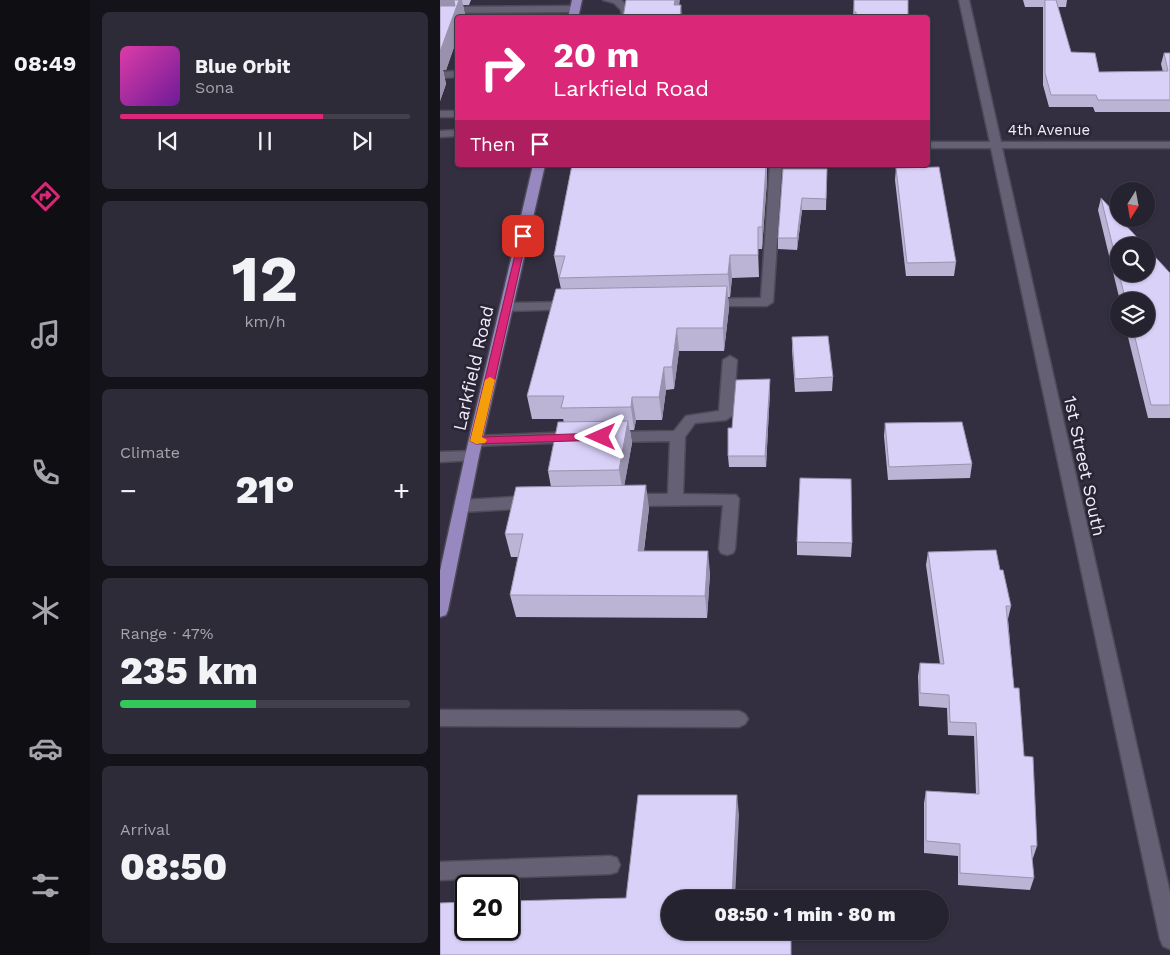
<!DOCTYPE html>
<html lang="en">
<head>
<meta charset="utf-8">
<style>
  :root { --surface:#262330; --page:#2e2b38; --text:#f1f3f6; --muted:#a4a4ab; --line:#42404c; --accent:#db2777 }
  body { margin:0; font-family:"Work Sans",sans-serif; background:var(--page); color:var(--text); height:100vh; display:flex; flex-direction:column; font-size:19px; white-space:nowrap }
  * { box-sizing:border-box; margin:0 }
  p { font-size:16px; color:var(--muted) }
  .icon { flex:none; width:28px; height:28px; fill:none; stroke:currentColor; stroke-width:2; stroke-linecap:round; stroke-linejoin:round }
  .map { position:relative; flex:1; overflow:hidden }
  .sheet { display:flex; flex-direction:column; gap:12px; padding:12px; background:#15131a; width:350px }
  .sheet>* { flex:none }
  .hud { position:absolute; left:15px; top:15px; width:475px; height:152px; border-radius:5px; box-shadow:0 1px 4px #0004,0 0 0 1px var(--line); background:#db2777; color:#fff; overflow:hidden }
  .needle { width:32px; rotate:191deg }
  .controls { position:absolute; left:670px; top:182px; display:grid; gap:10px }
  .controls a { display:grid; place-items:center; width:45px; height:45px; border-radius:50%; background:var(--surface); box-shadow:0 1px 4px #0004,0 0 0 1px var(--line); font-size:25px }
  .speed { position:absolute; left:15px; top:875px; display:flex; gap:10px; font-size:25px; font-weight:700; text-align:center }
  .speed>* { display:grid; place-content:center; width:65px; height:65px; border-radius:50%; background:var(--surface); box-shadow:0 1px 4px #0004,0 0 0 1px var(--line); line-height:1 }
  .speed .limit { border:2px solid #111; border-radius:8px; background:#fff; color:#111 }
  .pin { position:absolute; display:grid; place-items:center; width:42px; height:42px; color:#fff; margin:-21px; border-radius:10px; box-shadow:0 2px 8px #0006 }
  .me { position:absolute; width:55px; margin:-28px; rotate:270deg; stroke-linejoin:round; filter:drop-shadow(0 0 4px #0008) }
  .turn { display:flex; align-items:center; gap:18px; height:105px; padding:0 15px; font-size:22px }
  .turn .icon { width:65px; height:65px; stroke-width:2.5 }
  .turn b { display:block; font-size:35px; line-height:42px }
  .then { display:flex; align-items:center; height:48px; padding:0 15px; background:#0003; gap:10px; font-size:19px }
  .big { font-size:38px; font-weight:800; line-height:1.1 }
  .sheet .card { flex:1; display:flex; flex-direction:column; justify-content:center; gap:8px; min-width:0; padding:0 18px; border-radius:8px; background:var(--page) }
  .sheet .dial { align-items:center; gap:0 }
  .dial b { font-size:65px; line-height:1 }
  .song { display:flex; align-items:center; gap:15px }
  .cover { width:60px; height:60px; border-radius:8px; background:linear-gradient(135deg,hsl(320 70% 55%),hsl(280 70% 35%)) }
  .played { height:5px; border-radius:2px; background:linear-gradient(90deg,var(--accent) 70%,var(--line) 70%) }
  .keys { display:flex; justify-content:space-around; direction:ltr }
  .heat { display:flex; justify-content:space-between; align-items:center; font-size:28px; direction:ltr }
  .charge { height:8px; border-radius:4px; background:linear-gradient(90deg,#34c759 47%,var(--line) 0) }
  .trip { position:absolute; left:221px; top:890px; width:288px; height:50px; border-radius:25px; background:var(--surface); box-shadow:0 1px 4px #0004,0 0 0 1px var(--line); font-weight:800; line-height:50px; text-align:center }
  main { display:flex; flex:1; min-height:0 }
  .tab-bar { display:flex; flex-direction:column; width:90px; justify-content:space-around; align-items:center; background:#0f0e13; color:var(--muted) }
  .tab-bar .icon { width:35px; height:35px }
  .tab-bar .on { color:var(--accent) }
  .tab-bar b { font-size:22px; color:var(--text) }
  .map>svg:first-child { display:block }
</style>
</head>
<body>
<main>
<nav class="tab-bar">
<b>08:49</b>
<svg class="icon on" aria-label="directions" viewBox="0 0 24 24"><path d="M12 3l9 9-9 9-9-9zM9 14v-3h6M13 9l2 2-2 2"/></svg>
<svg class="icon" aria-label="music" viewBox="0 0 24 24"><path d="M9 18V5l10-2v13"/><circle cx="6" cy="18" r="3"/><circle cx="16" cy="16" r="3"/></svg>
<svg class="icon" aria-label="phone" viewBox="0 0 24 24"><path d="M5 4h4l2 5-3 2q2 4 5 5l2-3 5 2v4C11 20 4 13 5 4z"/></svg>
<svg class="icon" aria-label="climate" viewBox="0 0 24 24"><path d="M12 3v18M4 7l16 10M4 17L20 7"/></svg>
<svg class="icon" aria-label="car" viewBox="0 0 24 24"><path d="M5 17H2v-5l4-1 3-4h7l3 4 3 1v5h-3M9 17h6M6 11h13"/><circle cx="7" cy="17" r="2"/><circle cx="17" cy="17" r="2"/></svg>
<svg class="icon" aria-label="filters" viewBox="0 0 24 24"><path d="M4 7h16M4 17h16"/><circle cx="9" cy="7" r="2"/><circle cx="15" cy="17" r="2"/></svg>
</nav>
<section class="sheet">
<div class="card">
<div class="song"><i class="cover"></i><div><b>Blue Orbit</b><p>Sona</p></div></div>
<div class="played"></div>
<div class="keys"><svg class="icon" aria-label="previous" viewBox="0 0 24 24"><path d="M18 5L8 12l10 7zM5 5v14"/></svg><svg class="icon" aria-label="pause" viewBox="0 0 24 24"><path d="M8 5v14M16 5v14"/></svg><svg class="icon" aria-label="next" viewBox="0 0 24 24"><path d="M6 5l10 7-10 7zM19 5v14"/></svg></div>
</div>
<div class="card dial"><b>12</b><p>km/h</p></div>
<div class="card"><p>Climate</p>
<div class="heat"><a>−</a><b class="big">21°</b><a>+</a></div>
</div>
<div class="card"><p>Range · 47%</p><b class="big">235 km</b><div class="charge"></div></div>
<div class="card"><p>Arrival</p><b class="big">08:50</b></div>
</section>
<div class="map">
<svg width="730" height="955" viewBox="0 0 730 955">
  <rect width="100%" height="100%" fill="#332f40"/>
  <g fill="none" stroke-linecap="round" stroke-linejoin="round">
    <!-- minor casing -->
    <g stroke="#4e4a58" stroke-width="3">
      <g id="minor">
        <path d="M163,0H181L191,9L192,18H182L181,10L174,3Z"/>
        <path d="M519,0H529L561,142H730V148H562L730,893V949L723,946L720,939L551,148H488V142H550Z"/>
        <path d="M0,7L135,6L140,9L135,12L0,13Z"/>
        <path d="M18,71V77L0,78V72Z"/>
        <rect x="0" y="111" width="18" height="6"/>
        <path d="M18,130V136L0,137V131Z"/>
        <path d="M330,165H342L333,302L327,306H263L262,303L268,299L321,298Z"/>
        <path d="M130,302L135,303L136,306L135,309L66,311L60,307L66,303Z"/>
        <path d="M290,356L297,360L293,415L286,420L255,423L245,437L243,494L296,495L299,499L295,549L293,553L287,555L281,553L279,549L283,505L188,506L183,504L180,500L183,496L188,494H228L230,441L170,442L163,437L170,432L234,431L246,416L279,411L283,360Z"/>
        <path d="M134,432L141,437L134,442L36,446L29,441L36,436Z"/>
        <path d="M32,451L37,452L39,456L37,460L0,462V452Z"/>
        <path d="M92,496L97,498L100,502L97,506L92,508L22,512L17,510L14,506L17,502L22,500Z"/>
        <path d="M0,710L299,711L305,714L308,719L305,724L299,727L0,726Z"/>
        <path d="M170,856L177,858L180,865L177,872L170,874L0,880V862Z"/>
      </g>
    </g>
    <!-- major casing -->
    <g stroke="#4e4a58" stroke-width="3">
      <g id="major">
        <path d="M132,0H142L138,18H128Z"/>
        <path d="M93,165H105L39,456L8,610L6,615L0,617V571L25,456Z"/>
      </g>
    </g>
    <!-- minor -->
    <use href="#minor" fill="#656073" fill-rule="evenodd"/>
    <!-- major -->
    <use href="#major" fill="#9789c0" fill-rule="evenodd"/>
  </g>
  <!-- wall -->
  <g fill="#bbb4d5">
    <path d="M0,0H31L29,5H23L25,15L24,18H18V36L6,70H3L6,84L0,101Z"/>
    <path d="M414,0L468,18H413Z"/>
    <path d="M583,0H627L626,7H618L631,52L659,72H723L721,64L724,53H730V112H655L653,107H609L603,85V7H585Z"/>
    <path d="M132,165H327V180L322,249H318L319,277L292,278L290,297H288L289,308L284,351H239L234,389L226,390L222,420H196L194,430H190L192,443L184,486L209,508L204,551L270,573L267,618L76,617L70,595L78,557H71L65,534L111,487L108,471L124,422L123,419H92L87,396L121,289L114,256Z"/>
    <path d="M456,168L516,262L514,276H466L455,180Z"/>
    <path d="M343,169H387L386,210H362L357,250L338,249V238Z"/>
    <path d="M661,198L679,246V274L730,273V418H708L686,329H706V301H680L658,210Z"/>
    <path d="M352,337L393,377L392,391L355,392L352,350Z"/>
    <path d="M330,390L326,467H289L288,456L292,428Z"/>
    <path d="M445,423L532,464L530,478L448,480L444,436Z"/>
    <path d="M357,542L412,543L411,557L357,555Z"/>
    <path d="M488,552L560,570L571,606L568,619L574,688L597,846L593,858H592L594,878L590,890L518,885V856L484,853V803L486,791L536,794L534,736L508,735L507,708L479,706L478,676L480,663L500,664L486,565Z"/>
  </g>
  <!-- shaded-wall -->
  <g fill="#9992ae">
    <path d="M0,0H22L25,15L24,18H18V36L6,70H3L6,84L0,101Z"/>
    <path d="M235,0H240L237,18L234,5Z"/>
    <path d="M241,5L242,18H240Z"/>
    <path d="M326,165L327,180L322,249V227Z"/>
    <path d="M362,198V210L357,250V238Z"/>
    <path d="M290,255L292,278L290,297L288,274Z"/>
    <path d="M287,286L289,308L284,351L283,328Z"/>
    <path d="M237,328L239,351L234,389L232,367Z"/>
    <path d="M224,367L226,390L222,420L219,397Z"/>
    <path d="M330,379V390L326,467L325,456Z"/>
    <path d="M192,397L196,420L194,430L191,407Z"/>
    <path d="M188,421L192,443L183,493L179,470Z"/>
    <path d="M206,485L209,508L201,573L198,551Z"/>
    <path d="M268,551L270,573L267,618L265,596Z"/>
    <path d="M297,795L299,815L295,899H292Z"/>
  </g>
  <!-- building -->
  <g fill="#dad1f8" stroke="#9992ae">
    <path d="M14,0H19L1,49L0,50V6H15Z"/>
    <path d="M186,0H235L234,5H241L240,18H183Z"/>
    <path d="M414,0H468V18H416V12H414Z"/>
    <path d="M605,0H616L631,52L655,53L659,72L728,71L724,53H730V100H658L656,95H611L605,73Z"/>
    <path d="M132,165H326L322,227H318V255H290L288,274L119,278L125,256H114Z"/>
    <path d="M499,167L516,262L467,263L456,168Z"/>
    <path d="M343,169H387L386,199L362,198L357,238H338Z"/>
    <path d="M661,198L679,217V219H680L705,246H679V272Z"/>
    <path d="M706,247L730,273V405H711L693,329H706V301H686L679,274H706Z"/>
    <path d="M287,286L283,328H237L232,367H224L219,397H192L191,407L121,408L124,396H87L116,289Z"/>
    <path d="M388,336L393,377L355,379L352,337Z"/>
    <path d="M330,379L325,456H288V428H292L296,380Z"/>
    <path d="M188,421L179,470L108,471L118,422Z"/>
    <path d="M522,422L532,464L449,467L445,423Z"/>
    <path d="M360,478L411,479L412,543L357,542Z"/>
    <path d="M206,485L198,551H268L265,596L70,595L83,534H65L76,487Z"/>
    <path d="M556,550L560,570H563L571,606H566L574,688H579L584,756L593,757L597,846H591L594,878L520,873V844L486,841V791L539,794L536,723L510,722L509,695L480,693V663L504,664L488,552Z"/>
    <path d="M198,795H297L292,899H230V931H351V955H0V903L26,902V929H69V901L186,898Z"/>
  </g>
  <!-- route -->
  <path fill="#db2777" stroke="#8e194d" d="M80,234L87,236L42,437L161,433L167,437L165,440L36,444L30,441Z"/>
  <!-- slow -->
  <path fill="#f59e0b" d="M50,377L55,380L42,437L47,440L45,443L36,444L30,441L45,380Z"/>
  <g text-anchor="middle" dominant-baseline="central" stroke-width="5" stroke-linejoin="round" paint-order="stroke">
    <!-- far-street labels -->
    <g font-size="15" fill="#efecf8" stroke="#292535">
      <text x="609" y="130">4th Avenue</text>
    </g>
    <!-- street labels -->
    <g font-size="18" fill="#efecf8" stroke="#292535">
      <text transform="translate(33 368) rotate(-77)">Larkfield Road</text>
      <text transform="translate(645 466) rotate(78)">1st Street South</text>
    </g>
  </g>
</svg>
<div class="controls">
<a><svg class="needle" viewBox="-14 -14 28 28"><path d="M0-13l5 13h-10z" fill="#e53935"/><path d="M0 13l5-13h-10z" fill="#a4a4ab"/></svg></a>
<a><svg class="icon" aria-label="search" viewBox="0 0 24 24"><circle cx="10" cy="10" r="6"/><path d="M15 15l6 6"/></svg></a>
<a><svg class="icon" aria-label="layers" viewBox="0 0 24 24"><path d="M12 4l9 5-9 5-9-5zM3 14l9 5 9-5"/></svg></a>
</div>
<div class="speed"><div class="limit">20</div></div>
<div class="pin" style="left:83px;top:236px;background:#d93025"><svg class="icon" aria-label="arrive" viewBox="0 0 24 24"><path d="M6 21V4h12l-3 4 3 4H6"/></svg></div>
<svg class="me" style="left:161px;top:437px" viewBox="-20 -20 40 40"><path d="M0-17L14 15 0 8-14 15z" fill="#db2777" stroke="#fff" stroke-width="4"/></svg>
<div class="trip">08:50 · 1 min · 80 m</div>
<div class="hud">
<div class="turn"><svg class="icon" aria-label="right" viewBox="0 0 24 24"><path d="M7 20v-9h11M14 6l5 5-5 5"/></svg><div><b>20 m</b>Larkfield Road</div></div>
<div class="then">Then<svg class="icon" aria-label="arrive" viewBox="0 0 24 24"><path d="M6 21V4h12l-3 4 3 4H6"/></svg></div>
</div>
</div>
</main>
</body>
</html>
